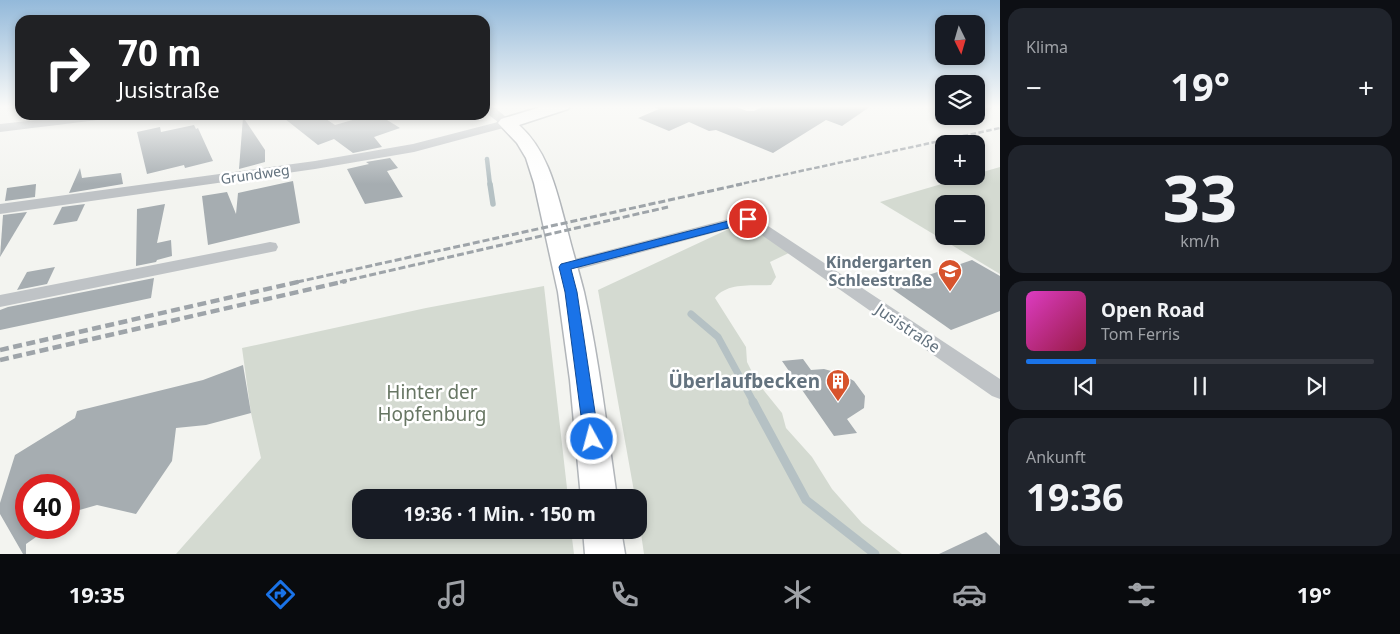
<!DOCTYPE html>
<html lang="de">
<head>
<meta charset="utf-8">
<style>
  :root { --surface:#171b24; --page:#20242c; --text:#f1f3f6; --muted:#9ea1a6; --line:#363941; --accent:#1a73e8 }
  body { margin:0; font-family:"Noto Sans",sans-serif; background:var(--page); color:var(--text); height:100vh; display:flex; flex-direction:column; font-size:19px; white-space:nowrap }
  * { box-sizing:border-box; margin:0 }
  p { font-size:16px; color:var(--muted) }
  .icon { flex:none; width:28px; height:28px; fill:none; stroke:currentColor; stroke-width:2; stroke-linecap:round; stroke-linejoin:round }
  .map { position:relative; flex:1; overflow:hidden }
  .drawer { display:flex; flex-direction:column; gap:8px; padding:8px; background:#0d0f14; width:400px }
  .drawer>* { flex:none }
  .banner { position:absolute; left:15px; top:15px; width:475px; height:105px; border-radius:15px; box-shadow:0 2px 8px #0003; background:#202124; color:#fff; overflow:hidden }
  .needle { width:32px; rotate:175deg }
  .tools { position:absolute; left:935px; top:15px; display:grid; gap:10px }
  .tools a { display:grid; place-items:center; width:50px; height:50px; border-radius:10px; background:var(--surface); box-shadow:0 2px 8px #0003; font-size:25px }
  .speed { position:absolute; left:15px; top:474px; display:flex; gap:10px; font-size:25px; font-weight:700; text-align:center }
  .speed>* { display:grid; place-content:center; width:65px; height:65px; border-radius:50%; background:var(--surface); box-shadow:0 2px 8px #0003; line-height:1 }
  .speed .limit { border:8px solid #d22; background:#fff; color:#111 }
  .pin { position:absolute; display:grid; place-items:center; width:42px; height:42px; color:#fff; margin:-21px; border:2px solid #fff; border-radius:50%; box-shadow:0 1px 5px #0007 }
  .me { position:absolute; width:55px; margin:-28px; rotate:353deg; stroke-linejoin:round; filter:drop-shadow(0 0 4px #0008) }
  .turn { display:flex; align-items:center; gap:18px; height:105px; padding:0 20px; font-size:22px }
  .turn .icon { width:65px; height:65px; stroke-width:2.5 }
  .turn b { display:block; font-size:35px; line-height:42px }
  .big { font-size:38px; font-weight:700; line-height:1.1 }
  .drawer .tile { flex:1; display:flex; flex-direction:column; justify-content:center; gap:8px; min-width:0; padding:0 18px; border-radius:15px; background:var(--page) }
  .drawer .dial { align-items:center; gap:0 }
  .dial b { font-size:65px; line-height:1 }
  .song { display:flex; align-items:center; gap:15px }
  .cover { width:60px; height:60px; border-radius:8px; background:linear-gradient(135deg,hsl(310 70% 55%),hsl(340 70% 35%)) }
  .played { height:5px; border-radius:2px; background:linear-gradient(90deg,var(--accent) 20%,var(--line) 20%) }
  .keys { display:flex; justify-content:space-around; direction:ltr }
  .heat { display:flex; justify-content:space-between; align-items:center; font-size:28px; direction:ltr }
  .trip { position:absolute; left:352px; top:489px; width:295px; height:50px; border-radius:15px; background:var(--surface); box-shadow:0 2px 8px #0003; font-weight:700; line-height:50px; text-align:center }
  .menu { display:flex; height:80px; justify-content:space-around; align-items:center; background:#090b0e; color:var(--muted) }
  .menu .icon { width:35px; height:35px }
  .menu .on { color:var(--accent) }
  .menu b { font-size:22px; color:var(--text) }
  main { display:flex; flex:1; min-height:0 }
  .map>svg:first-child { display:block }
</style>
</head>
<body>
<main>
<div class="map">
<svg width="1000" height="554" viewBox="0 0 1000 554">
  <rect width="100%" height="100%" fill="#f3f4f0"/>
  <!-- green -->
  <g fill="#d4dad1" fill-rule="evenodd">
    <path d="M1000,167V274L880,202L969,176H976V174ZM944,204H976V236H944Z"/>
    <path d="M748,220L793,251L770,262L776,277L771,285C753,286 727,282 715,298L746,347L747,362L757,382L782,413L786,428L812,457L832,489L862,523L902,554H644L639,520V498L635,497L598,290Z"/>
    <path d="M544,286L568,497L361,498V530H571L574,554H176L261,458L251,413L242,348L426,308Z"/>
  </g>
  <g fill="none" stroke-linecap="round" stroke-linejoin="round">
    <!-- stream-far3 -->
    <path stroke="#b5c1c4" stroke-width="4.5" d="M487,159L490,185"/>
    <!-- stream-far2 -->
    <path stroke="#b5c1c4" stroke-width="5.5" d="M490,184L493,204"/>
    <!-- stream-far1 -->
    <path stroke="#b5c1c4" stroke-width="7" d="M691,314L718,337L754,403"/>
    <!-- stream -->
    <path stroke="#b5c1c4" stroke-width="9" d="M753,402L806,500L875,554"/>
  </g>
  <!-- building -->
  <g fill="#a6adb1">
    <path d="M652,106H734L747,111H754L764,106H871L842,126L826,120L773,153L716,130L709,131L689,122L669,131L638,118L659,109Z"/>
    <path d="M280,115H320L335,125L370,115H379L400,128L374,137L382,147L353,153L334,139L318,145Z"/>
    <path d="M243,117L265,150V162L239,169Z"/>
    <path d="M194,125L196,129L198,128L213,161L185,168L184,165L147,174L137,132L160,127L161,132Z"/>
    <path d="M390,158L398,168L387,171L403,197L365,204L347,169L369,164L366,162Z"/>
    <path d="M80,168L82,178L121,173L123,184L69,193Z"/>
    <path d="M293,181L300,223L208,245L202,196L227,192L236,214L238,193Z"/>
    <path d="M36,184L35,197L5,201L7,188Z"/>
    <path d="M85,204L77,221L53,225L62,207Z"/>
    <path d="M165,204L157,243L171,240L172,256L157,260L156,262L136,266L137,209Z"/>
    <path d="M27,212L0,257L3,215Z"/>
    <path d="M972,260L1000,276V311L951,330L891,288Z"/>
    <path d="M55,267L47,284L17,290L27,272Z"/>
    <path d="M154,278L151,298L0,330V310L8,307Z"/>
    <path d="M803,359L811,370L824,369L842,374L854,381L865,396L864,408L847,419L857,433L834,436L782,361Z"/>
    <path d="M243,365L251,413L206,425L176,428L172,461L136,514L97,505L69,513V485H26V528H49L26,544V554H23L0,514V503L15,455L75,418L77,411L203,380Z"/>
    <path d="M986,532L1000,546V554H939Z"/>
  </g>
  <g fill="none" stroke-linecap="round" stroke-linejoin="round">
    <!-- secondary casing -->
    <g stroke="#b2b6ba" stroke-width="3">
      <g id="secondary">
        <path d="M544,106H570L568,109L519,125C550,153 557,194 568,233C573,253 579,272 584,292C599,359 607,429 617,498H581L570,380L558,292L534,183L526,158L517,143L498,123L501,119Z"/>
        <path d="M583,530H621L625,554H585Z"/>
      </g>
    </g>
    <!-- street -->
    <g fill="#bfc3c6" fill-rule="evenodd">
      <path d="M485,106H493L513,123L511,126L414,152L315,169L0,214V204L315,161L413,144L498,122L485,112Z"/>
      <path d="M981,106H997L976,115V108Z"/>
      <path d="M83,115H120L114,118L0,132V124Z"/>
      <path d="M748,214L753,216L1000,379V399L992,396L746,224L565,273L559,271L556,267L559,263Z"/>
      <path d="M270,242L276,243L278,247L276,251L0,307V295Z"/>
    </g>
    <!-- secondary -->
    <use href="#secondary" fill="#fff" fill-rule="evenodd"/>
    <!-- rail-far2 -->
    <path stroke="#9ea4a9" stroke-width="2.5" stroke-dasharray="5.5 2.5" stroke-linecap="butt" d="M736,185L1000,128"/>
    <!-- rail-far1 -->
    <g stroke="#9ea4a9" stroke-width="3" stroke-dasharray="7 3" stroke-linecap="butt">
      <path d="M297,282L742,184"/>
      <path d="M340,282L668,207"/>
    </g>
    <!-- rail -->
    <g stroke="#9ea4a9" stroke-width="4.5" stroke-dasharray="9 4.5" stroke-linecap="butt">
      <path d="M0,350L302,281"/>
      <path d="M0,360L346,281"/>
    </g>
  </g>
  <!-- sky -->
  <linearGradient id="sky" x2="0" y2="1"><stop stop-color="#93b9da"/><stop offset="0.58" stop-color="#fafaf8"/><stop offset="1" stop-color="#fafaf8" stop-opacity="0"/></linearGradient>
  <rect width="1000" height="184" fill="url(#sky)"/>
  <!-- route -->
  <path fill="#1a73e8" stroke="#114b97" d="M748,216L751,217V222L571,269L577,292L599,439L597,444L592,446L586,444L584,439L565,292L559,267L561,264Z"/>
  <!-- icons -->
  <defs>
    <g id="school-pin" transform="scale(1.25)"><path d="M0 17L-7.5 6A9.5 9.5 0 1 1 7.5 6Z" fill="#d7532c" stroke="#fff"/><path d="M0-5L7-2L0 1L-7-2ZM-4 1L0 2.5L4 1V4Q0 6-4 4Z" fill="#fff"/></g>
    <g id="building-pin" transform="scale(1.25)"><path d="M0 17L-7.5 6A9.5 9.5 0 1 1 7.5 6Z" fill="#d7532c" stroke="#fff"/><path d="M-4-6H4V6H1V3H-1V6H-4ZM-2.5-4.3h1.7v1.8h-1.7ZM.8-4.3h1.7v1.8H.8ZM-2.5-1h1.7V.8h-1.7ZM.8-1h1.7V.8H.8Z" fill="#fff"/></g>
  </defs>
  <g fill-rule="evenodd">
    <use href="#school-pin" x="950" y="271"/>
    <use href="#building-pin" x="838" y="381"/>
  </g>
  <g text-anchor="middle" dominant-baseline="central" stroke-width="5" stroke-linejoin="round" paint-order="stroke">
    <!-- far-street labels -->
    <g font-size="14" fill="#64737f" stroke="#fff">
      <text transform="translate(255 174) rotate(-8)">Grundweg</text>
    </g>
    <!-- poi labels -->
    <g font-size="16" font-weight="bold" fill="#64737f" stroke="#fff" text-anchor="end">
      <text x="932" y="262">Kindergarten<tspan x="932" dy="18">Schleestraße</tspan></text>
    </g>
    <!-- street labels -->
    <g font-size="16" fill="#64737f" stroke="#fff">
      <text transform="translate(908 328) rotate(34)">Jusistraße</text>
    </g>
    <!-- near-poi labels -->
    <g font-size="19" font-weight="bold" fill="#64737f" stroke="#fff" text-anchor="end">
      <text x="820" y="381">Überlaufbecken</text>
    </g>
    <!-- near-park labels -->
    <g font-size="19" fill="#677663" stroke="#fff">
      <text x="432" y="392">Hinter der<tspan x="432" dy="22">Hopfenburg</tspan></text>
    </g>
  </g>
</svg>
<div class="tools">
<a><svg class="needle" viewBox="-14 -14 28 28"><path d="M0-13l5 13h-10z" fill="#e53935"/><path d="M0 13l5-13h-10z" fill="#9ea1a6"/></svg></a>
<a><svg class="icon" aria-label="layers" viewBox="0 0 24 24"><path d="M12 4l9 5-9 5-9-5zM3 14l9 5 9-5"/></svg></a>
<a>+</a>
<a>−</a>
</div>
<div class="speed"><div class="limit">40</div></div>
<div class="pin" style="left:748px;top:219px;background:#d93025"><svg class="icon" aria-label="arrive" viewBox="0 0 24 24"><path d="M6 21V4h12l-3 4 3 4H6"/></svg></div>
<svg class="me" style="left:592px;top:439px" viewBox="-20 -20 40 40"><circle r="17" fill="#1a73e8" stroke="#fff" stroke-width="3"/><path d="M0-11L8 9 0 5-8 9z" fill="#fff"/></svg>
<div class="trip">19:36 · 1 Min. · 150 m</div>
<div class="banner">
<div class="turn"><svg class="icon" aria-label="right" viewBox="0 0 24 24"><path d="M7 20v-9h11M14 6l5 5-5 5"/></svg><div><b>70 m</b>Jusistraße</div></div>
</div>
</div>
<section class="drawer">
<div class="tile"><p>Klima</p>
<div class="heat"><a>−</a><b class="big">19°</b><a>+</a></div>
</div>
<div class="tile dial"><b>33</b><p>km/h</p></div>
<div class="tile">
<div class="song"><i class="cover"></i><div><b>Open Road</b><p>Tom Ferris</p></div></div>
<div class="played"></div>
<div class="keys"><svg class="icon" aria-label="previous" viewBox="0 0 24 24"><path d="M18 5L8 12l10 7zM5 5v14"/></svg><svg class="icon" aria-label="pause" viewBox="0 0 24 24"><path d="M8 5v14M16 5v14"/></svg><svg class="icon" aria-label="next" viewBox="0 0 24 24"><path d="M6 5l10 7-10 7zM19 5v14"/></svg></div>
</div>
<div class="tile"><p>Ankunft</p><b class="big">19:36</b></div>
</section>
</main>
<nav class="menu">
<b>19:35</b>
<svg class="icon on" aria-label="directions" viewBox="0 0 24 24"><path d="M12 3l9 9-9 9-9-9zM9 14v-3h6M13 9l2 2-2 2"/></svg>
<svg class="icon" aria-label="music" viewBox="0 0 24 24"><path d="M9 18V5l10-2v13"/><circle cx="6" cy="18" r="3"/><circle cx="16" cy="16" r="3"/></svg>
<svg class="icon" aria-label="phone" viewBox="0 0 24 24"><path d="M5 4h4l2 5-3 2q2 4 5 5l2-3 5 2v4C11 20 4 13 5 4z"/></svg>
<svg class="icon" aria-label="climate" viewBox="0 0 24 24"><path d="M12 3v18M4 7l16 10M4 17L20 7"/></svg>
<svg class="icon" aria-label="car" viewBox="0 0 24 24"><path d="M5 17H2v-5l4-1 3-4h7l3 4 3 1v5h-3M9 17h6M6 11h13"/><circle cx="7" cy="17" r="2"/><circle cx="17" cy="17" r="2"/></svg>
<svg class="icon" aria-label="filters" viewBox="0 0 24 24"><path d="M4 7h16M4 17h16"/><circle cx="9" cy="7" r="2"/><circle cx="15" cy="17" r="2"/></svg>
<b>19°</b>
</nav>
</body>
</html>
